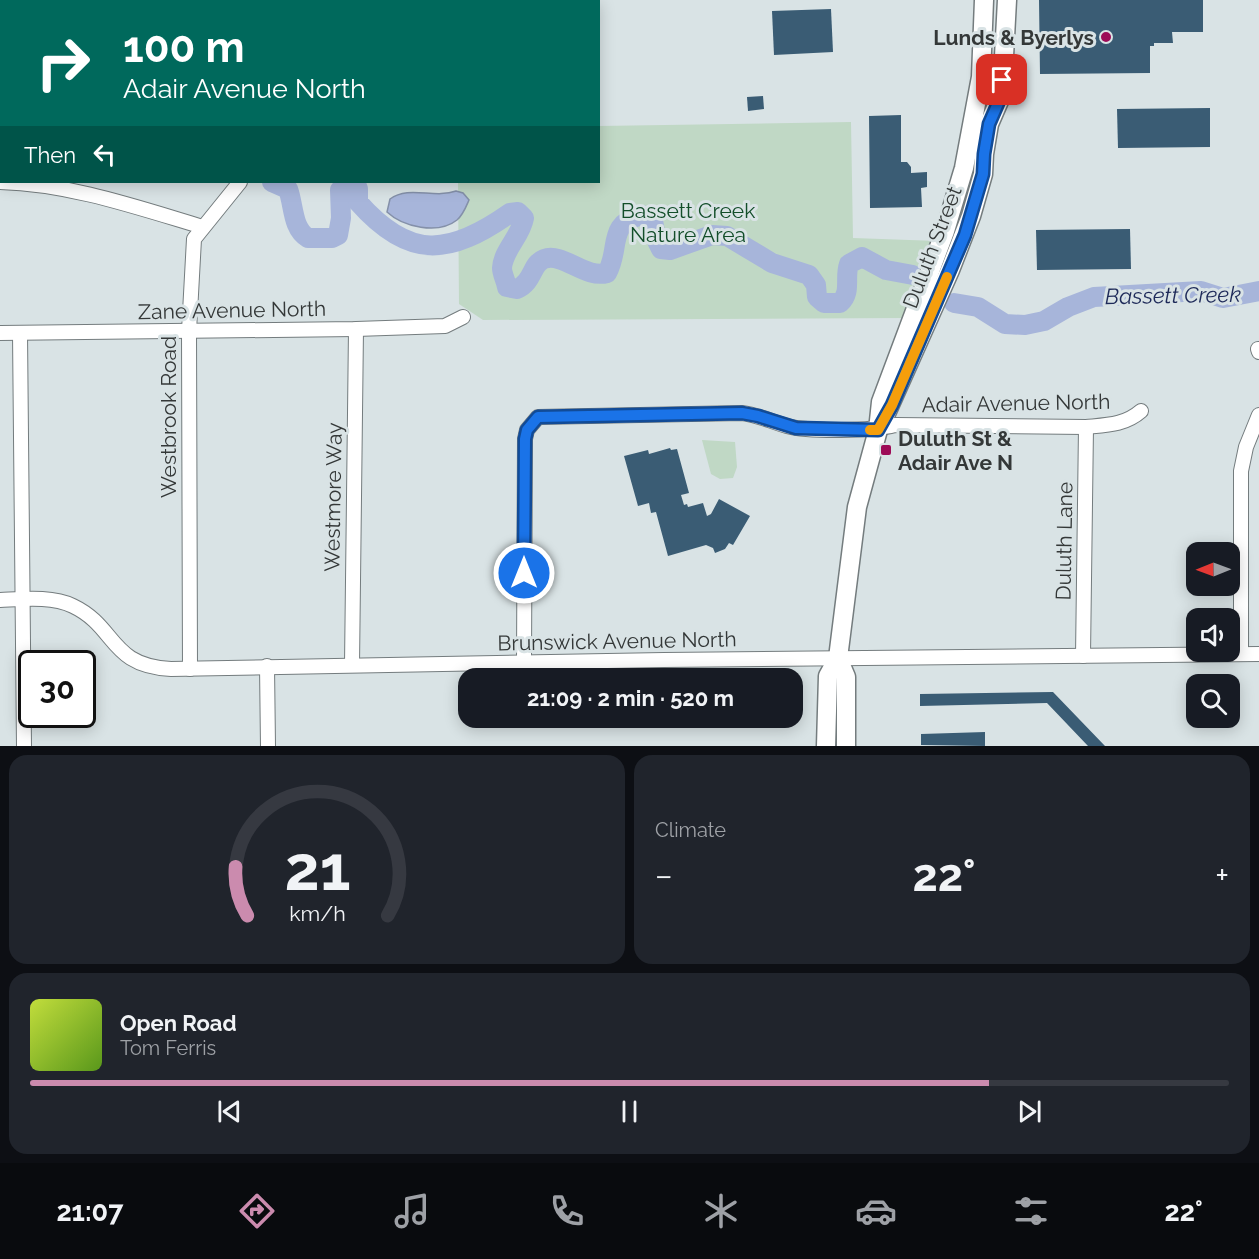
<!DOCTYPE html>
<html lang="en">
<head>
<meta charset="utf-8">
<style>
  :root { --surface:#171b24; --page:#20242c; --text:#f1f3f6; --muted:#9ea1a6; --line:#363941; --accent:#cb8bae }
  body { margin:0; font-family:Raleway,sans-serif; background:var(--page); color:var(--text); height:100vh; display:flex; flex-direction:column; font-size:22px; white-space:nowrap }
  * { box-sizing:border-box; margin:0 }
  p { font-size:20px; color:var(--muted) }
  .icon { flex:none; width:33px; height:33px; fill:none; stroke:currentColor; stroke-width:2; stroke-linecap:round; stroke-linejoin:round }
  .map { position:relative; height:746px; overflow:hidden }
  .panel { display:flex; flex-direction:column; gap:9px; padding:9px; background:#0d0f14; flex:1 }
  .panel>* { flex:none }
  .top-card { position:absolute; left:0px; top:0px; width:600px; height:183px; box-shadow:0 3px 15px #0003; background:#00695c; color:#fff; overflow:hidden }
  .needle { width:39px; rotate:269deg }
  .buttons { position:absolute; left:1186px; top:542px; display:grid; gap:12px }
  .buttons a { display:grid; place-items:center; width:54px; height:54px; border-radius:12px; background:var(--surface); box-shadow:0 3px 15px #0003; font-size:30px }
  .speed { position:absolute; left:18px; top:650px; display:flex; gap:12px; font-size:30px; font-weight:700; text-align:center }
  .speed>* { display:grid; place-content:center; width:78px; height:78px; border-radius:50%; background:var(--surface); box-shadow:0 3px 15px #0003; line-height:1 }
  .speed .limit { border:3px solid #111; border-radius:9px; background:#fff; color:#111 }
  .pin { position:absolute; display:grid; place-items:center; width:51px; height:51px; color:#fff; margin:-26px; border-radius:12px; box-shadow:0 3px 9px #0006 }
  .me { position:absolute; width:66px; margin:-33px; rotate:0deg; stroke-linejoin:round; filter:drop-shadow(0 0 4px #0008) }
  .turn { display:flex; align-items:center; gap:21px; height:126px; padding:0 24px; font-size:27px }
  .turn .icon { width:78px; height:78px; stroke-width:2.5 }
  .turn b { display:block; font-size:42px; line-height:51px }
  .then { display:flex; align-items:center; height:57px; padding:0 24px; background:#0003; gap:12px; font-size:22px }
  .big { font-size:45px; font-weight:700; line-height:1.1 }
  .panel .card { flex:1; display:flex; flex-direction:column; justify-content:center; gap:9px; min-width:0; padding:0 21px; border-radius:18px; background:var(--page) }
  .panel .dial { align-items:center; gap:0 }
  .dial svg { height:156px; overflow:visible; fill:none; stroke:var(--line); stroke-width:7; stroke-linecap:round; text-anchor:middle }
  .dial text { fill:var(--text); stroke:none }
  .song { display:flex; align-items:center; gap:18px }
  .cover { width:72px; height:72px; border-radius:9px; background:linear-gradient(135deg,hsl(70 70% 55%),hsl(90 70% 35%)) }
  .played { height:6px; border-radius:3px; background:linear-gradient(90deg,var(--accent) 80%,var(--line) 80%) }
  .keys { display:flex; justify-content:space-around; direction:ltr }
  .heat { display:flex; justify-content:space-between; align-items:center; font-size:33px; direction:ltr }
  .panel .tiles { flex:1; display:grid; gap:9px; grid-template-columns:1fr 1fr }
  .card:last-child { grid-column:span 2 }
  .trip { position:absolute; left:458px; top:668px; width:345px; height:60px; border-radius:18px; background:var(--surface); box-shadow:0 3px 15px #0003; font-weight:700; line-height:60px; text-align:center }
  .tab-bar { display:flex; height:96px; justify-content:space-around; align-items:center; background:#090b0e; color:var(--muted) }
  .tab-bar .icon { width:42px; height:42px }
  .tab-bar .current { color:var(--accent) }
  .tab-bar b { font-size:27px; color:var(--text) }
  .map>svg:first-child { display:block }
</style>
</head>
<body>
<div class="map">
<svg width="1259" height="746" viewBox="0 0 1259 746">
  <rect width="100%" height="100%" fill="#d9e3e5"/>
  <!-- green -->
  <g fill="#c0d8c5">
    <path d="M851,122L853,238L938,241L905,318L483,320L459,304L458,182H598L599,126Z"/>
    <path d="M702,440L735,442L737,467L733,478L720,479L711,474Z"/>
  </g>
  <!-- water -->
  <path fill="#a7b5da" stroke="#8490a9" stroke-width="1.5" d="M456,191L463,193L469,200C466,207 463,215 457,220C438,235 403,227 387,212L390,199C409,185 434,199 456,191Z"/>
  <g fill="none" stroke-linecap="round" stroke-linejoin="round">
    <!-- river -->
    <g stroke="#a7b5da" stroke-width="20">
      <path d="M0,3H2"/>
      <path d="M272,182L288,189C294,205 292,229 308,238H332L338,235L341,218L340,190L350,182"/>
      <path d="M355,182L358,189V202C409,260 449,256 510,213L518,212L524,218C521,236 503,250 502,268C502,274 506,281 507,287L517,289C534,281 531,264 544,259C563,252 585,279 607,273C621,248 606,224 642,215L653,221L657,241L661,249L670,250L712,235L727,236L772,263L809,275L816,285L817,297L824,303H840C852,292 844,278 849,264L862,257L886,270L913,275"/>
      <path d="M954,303L978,307L1005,324L1025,325L1044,321L1068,307L1094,297L1201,291L1223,298L1259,291"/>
    </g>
  </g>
  <!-- building -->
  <g fill="#3a5c74">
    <path d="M1039,0H1203V32H1172L1173,43H1154V46H1150V73L1040,74Z"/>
    <path d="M831,9L833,52L774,55L772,11Z"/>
    <path d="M763,96L764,109L748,111L747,97Z"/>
    <path d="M1210,108V147L1118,148L1117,109Z"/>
    <path d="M901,115V162H907L911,167V173L927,172V187L921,188L922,207L870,208L869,116Z"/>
    <path d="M1130,229L1131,269L1037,270L1036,230Z"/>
    <path d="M670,448L671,450L677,449L689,493L681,495L684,505L687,504L688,507L703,503L707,516L711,514L719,499L750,516L733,545L729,543L725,549L715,553L713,548L706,545L668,556L656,512L651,513L649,503L638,506L624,456L648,450L649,454Z"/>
    <path d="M1053,692L1105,746H1088L1047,703L920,706V694Z"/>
    <path d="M985,732V746L921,745V734Z"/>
  </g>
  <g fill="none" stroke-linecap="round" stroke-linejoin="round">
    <!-- street casing -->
    <g stroke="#747c7e" stroke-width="16">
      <g id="street">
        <path d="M278,0L282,2"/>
        <path d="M373,2V0"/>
        <path d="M0,182C70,184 136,207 203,227"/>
        <path d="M0,333L356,329L445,326L463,317"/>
        <path d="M20,333L24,746"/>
        <path d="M1258,349L1259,352"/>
        <path d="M0,600C24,599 52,596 73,606C117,627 109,666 171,669L664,660L1259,654"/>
        <path d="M1241,654V471L1246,447L1259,415"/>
        <path d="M1083,656L1086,427"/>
        <path d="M524,662L525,439L527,430L538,417L742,413C759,415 772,422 787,426C810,432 872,431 895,425L1086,427C1107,425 1125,425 1141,411"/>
        <path d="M352,665L356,329"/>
        <path d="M267,666L268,746"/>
        <path d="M190,669L189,331L194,239L240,182"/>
      </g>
    </g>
    <!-- secondary casing -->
    <g stroke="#747c7e" stroke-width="21">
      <g id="secondary">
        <path d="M884,418L950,270L971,216L983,174L984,154L989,124L1002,94L1007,0"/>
        <path d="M838,658L846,677V746"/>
        <path d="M826,746L828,676L838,658L857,507L878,430L881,402L945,231L964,168L981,77L984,0"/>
      </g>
    </g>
    <!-- street -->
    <use href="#street" stroke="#fff" stroke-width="14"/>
    <!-- secondary -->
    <use href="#secondary" stroke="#fff" stroke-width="18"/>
  </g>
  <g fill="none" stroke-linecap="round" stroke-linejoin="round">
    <!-- route casing -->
    <g stroke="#114b97" stroke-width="15">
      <path id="route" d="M524,573L525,439L527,430L538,417L742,413L758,416L796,428L878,430L892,405L965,235L983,174L984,154L989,124L1002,94V80"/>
    </g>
    <!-- route -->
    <use href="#route" stroke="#1a73e8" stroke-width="10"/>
    <!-- slow -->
    <path stroke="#f59e0b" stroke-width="10" d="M870,430H878L892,405L947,277"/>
  </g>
  <!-- markers -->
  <g fill="#9d0b57" stroke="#d9e3e5" stroke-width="2">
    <circle cx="1106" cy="37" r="6"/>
    <rect x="880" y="444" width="12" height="12" rx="3"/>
  </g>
  <g text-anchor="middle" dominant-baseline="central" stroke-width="6" stroke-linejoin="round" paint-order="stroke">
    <!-- poi labels -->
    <g font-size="21" font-weight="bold" fill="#343838" stroke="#d9e3e5" text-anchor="end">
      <text x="1094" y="37">Lunds &amp; Byerlys</text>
      <text x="898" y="438" text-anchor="start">Duluth St &amp;<tspan x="898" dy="24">Adair Ave N</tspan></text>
    </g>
    <!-- park labels -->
    <g font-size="21" fill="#134e2a" stroke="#d9e3e5">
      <text x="688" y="210">Bassett Creek<tspan x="688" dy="24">Nature Area</tspan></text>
    </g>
    <!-- street labels -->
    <g font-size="21" fill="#343838" stroke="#d9e3e5">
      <text transform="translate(932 247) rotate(-69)">Duluth Street</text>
      <text transform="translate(232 310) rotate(-1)">Zane Avenue North</text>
      <text transform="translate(1016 403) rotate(-1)">Adair Avenue North</text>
      <text transform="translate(168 417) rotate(-90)">Westbrook Road</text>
      <text transform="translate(333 497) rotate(-89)">Westmore Way</text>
      <text transform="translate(1064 541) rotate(-89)">Duluth Lane</text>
      <text transform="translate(617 641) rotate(-1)">Brunswick Avenue North</text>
    </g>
    <!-- water labels -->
    <g font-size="22" font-style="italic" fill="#1e2a59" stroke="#d9e3e5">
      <text transform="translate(1173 295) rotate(-1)">Bassett Creek</text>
    </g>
  </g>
</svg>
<div class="buttons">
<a><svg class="needle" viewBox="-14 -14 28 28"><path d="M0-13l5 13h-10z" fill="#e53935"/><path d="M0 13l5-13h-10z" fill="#9ea1a6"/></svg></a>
<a><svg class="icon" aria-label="sound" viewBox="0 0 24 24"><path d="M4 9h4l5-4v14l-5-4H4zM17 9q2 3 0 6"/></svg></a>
<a><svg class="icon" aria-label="search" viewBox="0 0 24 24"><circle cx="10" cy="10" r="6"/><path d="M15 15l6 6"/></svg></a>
</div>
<div class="speed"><div class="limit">30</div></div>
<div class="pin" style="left:1002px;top:80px;background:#d93025"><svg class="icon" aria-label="arrive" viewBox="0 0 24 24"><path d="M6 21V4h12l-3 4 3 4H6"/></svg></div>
<svg class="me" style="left:524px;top:573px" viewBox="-20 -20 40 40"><circle r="17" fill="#1a73e8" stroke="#fff" stroke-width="3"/><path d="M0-11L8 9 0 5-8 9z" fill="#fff"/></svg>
<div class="trip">21:09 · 2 min · 520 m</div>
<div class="top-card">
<div class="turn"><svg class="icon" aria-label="right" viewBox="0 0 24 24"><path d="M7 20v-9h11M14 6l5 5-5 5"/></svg><div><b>100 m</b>Adair Avenue North</div></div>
<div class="then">Then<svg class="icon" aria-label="left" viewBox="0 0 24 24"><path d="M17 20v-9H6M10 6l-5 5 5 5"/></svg></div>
</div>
</div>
<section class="panel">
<div class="tiles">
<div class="card dial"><svg viewBox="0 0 100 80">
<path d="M14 69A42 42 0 1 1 86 69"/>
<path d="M14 69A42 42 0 0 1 8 44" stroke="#cb8bae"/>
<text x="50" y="56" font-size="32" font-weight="700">21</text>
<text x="50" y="72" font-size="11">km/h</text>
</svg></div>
<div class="card"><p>Climate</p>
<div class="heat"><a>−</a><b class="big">22°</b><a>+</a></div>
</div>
<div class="card">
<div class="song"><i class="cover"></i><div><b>Open Road</b><p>Tom Ferris</p></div></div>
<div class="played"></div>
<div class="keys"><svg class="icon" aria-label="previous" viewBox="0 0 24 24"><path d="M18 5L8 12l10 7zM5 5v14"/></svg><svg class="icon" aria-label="pause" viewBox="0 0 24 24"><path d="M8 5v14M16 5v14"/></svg><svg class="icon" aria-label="next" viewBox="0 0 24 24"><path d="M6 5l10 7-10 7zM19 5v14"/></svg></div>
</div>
</div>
</section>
<nav class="tab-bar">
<b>21:07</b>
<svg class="icon current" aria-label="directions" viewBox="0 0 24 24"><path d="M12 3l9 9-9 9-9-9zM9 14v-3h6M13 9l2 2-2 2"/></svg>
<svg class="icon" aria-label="music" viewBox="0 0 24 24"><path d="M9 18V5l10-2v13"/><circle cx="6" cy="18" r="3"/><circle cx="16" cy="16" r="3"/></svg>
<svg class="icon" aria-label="phone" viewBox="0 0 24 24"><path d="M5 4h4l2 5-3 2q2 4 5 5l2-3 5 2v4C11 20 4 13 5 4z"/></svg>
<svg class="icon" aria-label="climate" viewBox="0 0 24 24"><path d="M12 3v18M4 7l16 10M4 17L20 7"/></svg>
<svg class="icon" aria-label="car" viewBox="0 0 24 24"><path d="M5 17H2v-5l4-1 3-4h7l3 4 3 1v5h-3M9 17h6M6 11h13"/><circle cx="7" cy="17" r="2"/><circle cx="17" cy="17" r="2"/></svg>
<svg class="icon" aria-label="filters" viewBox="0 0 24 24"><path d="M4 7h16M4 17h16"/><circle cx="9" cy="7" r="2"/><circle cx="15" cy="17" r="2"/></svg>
<b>22°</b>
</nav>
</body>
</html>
